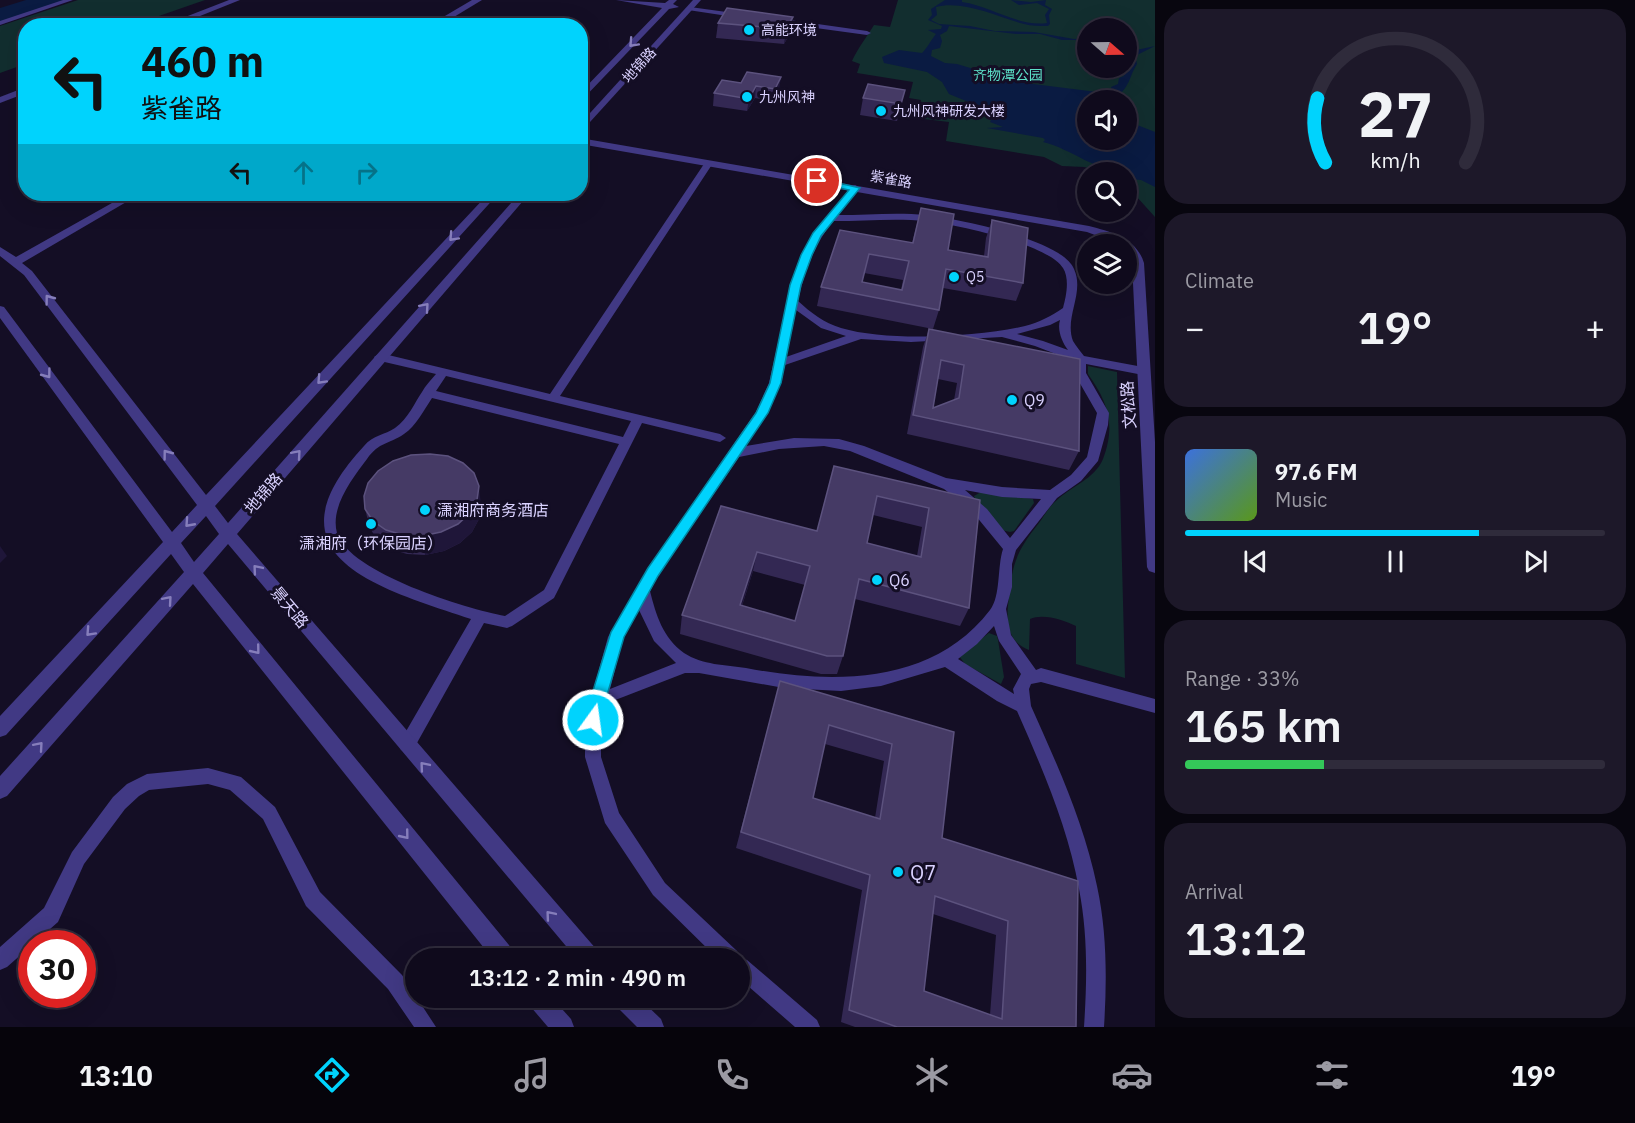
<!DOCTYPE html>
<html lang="en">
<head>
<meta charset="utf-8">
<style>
  :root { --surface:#0f0a1c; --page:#1d1829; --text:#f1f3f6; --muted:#9b9aa3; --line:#2f2b3b; --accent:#00d3fd }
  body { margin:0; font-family:"IBM Plex Sans","Noto Sans SC",sans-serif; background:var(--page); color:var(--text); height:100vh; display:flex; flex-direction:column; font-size:22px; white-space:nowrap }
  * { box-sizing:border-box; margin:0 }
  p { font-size:20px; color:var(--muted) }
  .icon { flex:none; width:33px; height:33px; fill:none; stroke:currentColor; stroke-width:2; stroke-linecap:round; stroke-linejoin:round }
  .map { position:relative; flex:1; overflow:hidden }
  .sheet { display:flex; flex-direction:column; gap:9px; padding:9px; background:#08060f; width:480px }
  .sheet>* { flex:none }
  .hud { position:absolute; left:18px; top:18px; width:570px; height:183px; border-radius:24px; box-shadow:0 6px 24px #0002,0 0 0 2px var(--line); background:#00d3fd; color:#111; overflow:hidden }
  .needle { width:39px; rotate:110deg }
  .buttons { position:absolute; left:1077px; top:18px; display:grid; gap:12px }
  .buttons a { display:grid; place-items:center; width:60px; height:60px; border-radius:50%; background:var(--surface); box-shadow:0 6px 24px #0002,0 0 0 2px var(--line); font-size:30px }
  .speed { position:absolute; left:18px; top:930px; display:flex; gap:12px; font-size:30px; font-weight:700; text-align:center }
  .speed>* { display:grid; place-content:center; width:78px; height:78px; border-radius:50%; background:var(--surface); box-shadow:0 6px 24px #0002,0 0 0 2px var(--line); line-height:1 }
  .speed .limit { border:9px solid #d22; background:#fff; color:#111 }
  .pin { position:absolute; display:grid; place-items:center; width:51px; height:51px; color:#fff; margin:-26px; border:3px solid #fff; border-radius:50%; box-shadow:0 2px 6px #0007 }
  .me { position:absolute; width:66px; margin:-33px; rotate:14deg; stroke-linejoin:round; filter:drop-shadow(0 0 4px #0008) }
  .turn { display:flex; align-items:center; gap:21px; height:126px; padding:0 24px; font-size:27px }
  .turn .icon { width:78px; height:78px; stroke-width:2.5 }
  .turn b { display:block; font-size:42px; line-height:51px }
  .lanes { display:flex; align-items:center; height:57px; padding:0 24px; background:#0003; justify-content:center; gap:30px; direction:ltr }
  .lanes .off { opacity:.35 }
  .big { font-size:45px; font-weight:600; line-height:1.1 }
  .sheet .widget { flex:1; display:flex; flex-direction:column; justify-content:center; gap:9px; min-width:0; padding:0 21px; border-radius:24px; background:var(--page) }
  .sheet .dial { align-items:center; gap:0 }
  .dial svg { height:156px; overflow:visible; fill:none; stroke:var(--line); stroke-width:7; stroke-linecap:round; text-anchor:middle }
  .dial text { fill:var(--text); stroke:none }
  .song { display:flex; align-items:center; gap:18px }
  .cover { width:72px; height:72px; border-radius:9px; background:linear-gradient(135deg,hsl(220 70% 55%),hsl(90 70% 35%)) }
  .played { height:6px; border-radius:3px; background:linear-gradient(90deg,var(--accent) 70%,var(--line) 70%) }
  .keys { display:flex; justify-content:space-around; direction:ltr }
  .heat { display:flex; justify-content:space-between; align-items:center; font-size:33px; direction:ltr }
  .charge { height:9px; border-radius:4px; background:linear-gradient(90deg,#34c759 33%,var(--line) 0) }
  .trip { position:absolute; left:405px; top:948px; width:345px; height:60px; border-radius:30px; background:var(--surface); box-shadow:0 6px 24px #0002,0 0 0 2px var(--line); font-weight:600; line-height:60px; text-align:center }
  .dock { display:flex; height:96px; justify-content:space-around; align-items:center; background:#06040b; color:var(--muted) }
  .dock .icon { width:42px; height:42px }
  .dock .selected { color:var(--accent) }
  .dock b { font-size:27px; color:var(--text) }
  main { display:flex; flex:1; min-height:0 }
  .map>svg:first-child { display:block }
</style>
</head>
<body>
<main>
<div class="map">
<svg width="1155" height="1027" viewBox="0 0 1155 1027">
  <rect width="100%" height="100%" fill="#140e25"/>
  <!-- green -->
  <g fill="#122e2f" fill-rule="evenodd">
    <path d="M78,0H205L133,25L26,26L25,64L0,73V26Z"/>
    <path d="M898,0H1155V217L1127,186L1126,172H1104L1084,167L1062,166L1044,157L946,141L949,122L916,118L921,100L909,98L913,82L857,73L860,64L852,61C858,48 866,38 874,25L890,27ZM1088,28H1126V68H1088ZM1088,100H1126V140H1088Z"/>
    <path d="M1088,366L1117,372L1125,678L1076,664V626C1064,620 1043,613 1030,619L1029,650C1010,643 1006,626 1008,606C1012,566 1014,554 1039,523C1044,516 1049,507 1056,501C1070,487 1095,479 1103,459C1116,425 1108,402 1088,374Z"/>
    <path d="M981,492L1033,499L1034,503L1014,531L1010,532L1001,530L976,502L974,496Z"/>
    <path d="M989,633L997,636L998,640L1004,677L1001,684L965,664L959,656Z"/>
  </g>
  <!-- water -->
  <g fill="#0a1b42">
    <path d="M26,0H68L0,22V8Z"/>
    <path d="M945,0H962V2C991,6 1018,27 1047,23L1045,15L1049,9L1037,3L1019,5L1011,0L1031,2L1046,0L1045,5L1052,9L1049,15L1050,24L1048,26C1040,26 1031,26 1024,24C997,17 964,0 936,7L937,15L931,20L939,24L970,26L995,31L1034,32L1074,39L1087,38L1083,40H1062L1040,34H1016L949,26L947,31L940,35L942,41L940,48L932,50L931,56L945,63L957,64L1017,82L1097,92L1112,90L1111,87L1118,84L1119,78L1124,76L1123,73V68H1126L1127,52L1155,46L1135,56L1137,64C1128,79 1131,85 1115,99L1117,100H1088V140H1126L1127,121L1155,132V187L1141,180L1127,179L1126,172C1096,172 1072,149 1043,142L1045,140L1043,138L987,128L1003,127L990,122L991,120C985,112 982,106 969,104L971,103L949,94L942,82L927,72L884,63L882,57L899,50L922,53C928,47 931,40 936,34L928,30L941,29L942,26L928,20L932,15L931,9Z"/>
  </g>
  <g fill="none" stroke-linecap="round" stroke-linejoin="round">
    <!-- minor -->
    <g fill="#413984" fill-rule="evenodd">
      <path d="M63,0H73L0,25V21Z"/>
      <path d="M690,7L741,14L745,16L741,18L688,10Z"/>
      <path d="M775,18L867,31L871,33L867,35L772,22V18Z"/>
      <path d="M706,161L713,163L560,396L720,434L726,438L720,442L642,423L554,598L512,626L507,628L484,623L413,750L407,752L401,750L399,745L401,740L471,619C379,588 261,557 364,446C373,435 385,435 395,428C408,419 415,402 422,392C425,386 431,380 436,374L376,360L374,357L380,353L550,394ZM446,376L631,421L623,437L436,391ZM432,398L619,444L544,590L505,616C467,609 349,573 337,533C330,507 352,479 367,459C380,441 388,445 404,434C416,426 424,410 432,398Z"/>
      <path d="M855,185L860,188L838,215C867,215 897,212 926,215C957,219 1062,239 1074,269C1085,293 1064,317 1073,341C1076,346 1080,351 1084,356L1143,367L1149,371L1143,375L1086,364V373L1109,413L1108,425L1098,461L1081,481L1057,498L1016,550L1012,564V587L1006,609L1011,635L1036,670L1041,668L1155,699V713L1041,682L1031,684L1029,689L1031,706C1057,764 1084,823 1097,886C1107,932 1107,980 1104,1027H1084C1087,981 1088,935 1079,889C1068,827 1042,768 1017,711L997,701L945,667L881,686L841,691L784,688L699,673H685L605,704L601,720V757L619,813L665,883L737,951L739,958L747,960L817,1020L820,1027H795L740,979V958H717L653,895L605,823L585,757V720L608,637L648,568L756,412L769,383L791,285L802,255L814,233L852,186ZM833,221C864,221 896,218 926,221C956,225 1047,243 1063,268C1070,279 1066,297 1063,308C1051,316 1040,322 1025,326C977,337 888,342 841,328C824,323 810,312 798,301C804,271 815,244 833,221ZM796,310L821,328L846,336L786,357ZM1060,320C1057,330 1062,342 1068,350L1043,341L1017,334L1050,325ZM1002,337L1035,346L1074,361V373L1097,413L1087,457L1071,475L1050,490L1002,487L946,478L864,446L839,439L794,438L746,446C763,420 778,396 785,365L861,339L911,342ZM824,446L850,451L944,489L971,510L1003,549C997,567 1001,596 990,610C932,686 830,684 746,668C726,665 702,665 684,653C663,638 656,615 650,591L658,576L739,457L779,449ZM965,490L1002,497L1041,499L1010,538L987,509ZM639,610L654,641L676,663L610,689L623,638ZM994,626L999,641L1021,674L1013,689L1014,694L958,659L977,644Z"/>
      <path d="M208,768L241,777L275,807L320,892L402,975L436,1027H414L388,989L306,906L263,819L230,790L208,784L149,790L139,796L125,809L84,864L58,922L7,967L0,970V947L44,908L72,852L113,797L127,784L147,774Z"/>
    </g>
    <!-- tertiary -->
    <g fill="#413984" fill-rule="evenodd">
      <path d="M229,0H240L175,26H162Z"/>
      <path d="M472,0H482L439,26H428Z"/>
      <path d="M616,0L665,3L669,0H677L673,4L679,7L669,9L580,102V93L662,8Z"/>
      <path d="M693,0H701L580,133V124Z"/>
      <path d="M26,87V93L0,103V97Z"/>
      <path d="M580,138L1089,226C1112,232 1137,239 1144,263L1155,442V573L1149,571L1147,567L1132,263L1130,253L1126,251V244H1119L1087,232L580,144Z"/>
      <path d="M128,194H140L22,263L32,271L206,495L488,194H498L215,506L228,523L519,194H529L237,534L597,950L599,958H576L228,544L203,573L513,950L515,958H492L193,584L7,796L0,799V776L184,572L171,554L6,735L0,737V716L163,542L0,318V306L4,307L172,532L197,505L24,275L0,256V247L16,257ZM206,516L219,534L194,562L181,543Z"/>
      <path d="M527,998H552L571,1019L574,1027H548L530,1006Z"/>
      <path d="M613,998H639L661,1019L664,1027H637L616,1006Z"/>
    </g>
  </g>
  <!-- wall -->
  <g fill="#332853" fill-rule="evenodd">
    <path d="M793,17L791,32L784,44L716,38L718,23Z"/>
    <path d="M722,80L779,90L773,101L755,98L747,111L713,106L714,93Z"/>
    <path d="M905,90L897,121L860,115L863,98Z"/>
    <path d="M921,208L948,250L984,256L986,238L992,220L1023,283L1016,301L943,288L939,310L933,329L817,306L821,287L840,230L912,243ZM864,273L903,280L901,290L862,282Z"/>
    <path d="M929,329L1079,451L1069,470L907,434L923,347ZM938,379L957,383L954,400L933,408Z"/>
    <path d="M834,466L980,500L969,608L960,626L855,599L843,656L837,674H821L680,634L682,615L721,506L817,531ZM873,515L922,527L917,556L867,543ZM753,571L805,585L795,621L742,606Z"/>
    <path d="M481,505L479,519L472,532L460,543L444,551L425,555L407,554L390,549L377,540L370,528L365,509Z"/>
    <path d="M780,681L954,732L942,838L1078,881L1076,1027H855L841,1022L862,890L736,848ZM825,744L884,761L875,818L813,798ZM933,914L996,935L990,1015L924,991Z"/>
  </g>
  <!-- shaded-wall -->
  <g fill="#1f1639">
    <path d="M793,17L791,32L784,44L786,29Z"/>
    <path d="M781,77L779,90L773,101L775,89Z"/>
    <path d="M756,86L755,98L747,111L749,99Z"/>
    <path d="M479,486L481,505L479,519L472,532L460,543L444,551L425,555L422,536Z"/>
    <path d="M0,546L7,556L0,563Z"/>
    <path d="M757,552L753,571L736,624L740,605Z"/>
  </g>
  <!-- building -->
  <g fill="#453a65" stroke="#5c527e" stroke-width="1.5" fill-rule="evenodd">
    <path d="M727,8L793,17L786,29L718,23Z"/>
    <path d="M747,72L781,77L775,89L756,86L749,99L714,93L722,80L741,83Z"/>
    <path d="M868,84L905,90L901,104L863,98Z"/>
    <path d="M921,208L954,214L948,250L988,257L992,220L1028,228L1023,283L946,269L939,310L821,287L840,230L913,243ZM869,254L909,261L902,290L862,282Z"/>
    <path d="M929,329L1080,359L1079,451L913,415ZM941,360L964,365L959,398L933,408Z"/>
    <path d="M430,454L448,456L463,463L474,473L479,486L477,500L470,513L458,524L441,532L422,536L403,535L386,530L373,521L365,509L364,496L368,483L378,471L393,461L411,455Z"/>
    <path d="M834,466L980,500L969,608L859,579L843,656H827L682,615L721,506L817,531ZM877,496L929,508L921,557L867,543ZM757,552L810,566L795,621L740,605Z"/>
    <path d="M780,681L954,732L942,838L1078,881L1076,1027H897L849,1010L870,875L741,832ZM829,725L892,744L880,819L813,798ZM935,896L1008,921L1002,1019L924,991Z"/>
  </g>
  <!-- one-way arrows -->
  <defs><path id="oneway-chevron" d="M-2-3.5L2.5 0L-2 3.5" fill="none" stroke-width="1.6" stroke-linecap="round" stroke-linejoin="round" transform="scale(1.5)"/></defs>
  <g stroke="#867ebb">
    <use href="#oneway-chevron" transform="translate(633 43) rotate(133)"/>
    <use href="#oneway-chevron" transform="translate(453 237) rotate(133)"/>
    <use href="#oneway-chevron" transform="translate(49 299) rotate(-127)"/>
    <use href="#oneway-chevron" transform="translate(425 307) rotate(-49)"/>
    <use href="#oneway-chevron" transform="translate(47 374) rotate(53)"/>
    <use href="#oneway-chevron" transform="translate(321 380) rotate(133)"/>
    <use href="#oneway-chevron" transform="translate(167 454) rotate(-127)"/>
    <use href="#oneway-chevron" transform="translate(297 454) rotate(-49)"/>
    <use href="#oneway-chevron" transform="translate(189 523) rotate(132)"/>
    <use href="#oneway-chevron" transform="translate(257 569) rotate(-130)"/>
    <use href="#oneway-chevron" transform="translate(168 600) rotate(-49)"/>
    <use href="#oneway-chevron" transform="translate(90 632) rotate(133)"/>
    <use href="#oneway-chevron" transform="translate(256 650) rotate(51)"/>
    <use href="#oneway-chevron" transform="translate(39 746) rotate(-49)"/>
    <use href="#oneway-chevron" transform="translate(424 766) rotate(-130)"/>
    <use href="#oneway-chevron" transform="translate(405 835) rotate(51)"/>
    <use href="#oneway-chevron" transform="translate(550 915) rotate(-130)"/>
  </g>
  <!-- route -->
  <path fill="#00d3fd" stroke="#0089a4" stroke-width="1.5" d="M817,178L860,188L821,236L812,255L801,285L781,383L768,413L658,576L624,637L598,726L593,728L587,726L584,720L611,632L648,568L756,413L770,383L790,285L801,255L813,233L849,190L814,183L812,181Z"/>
  <!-- markers -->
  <g fill="#00d3fd" stroke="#140e25" stroke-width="2">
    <circle cx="749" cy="30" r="6"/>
    <circle cx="747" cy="97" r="6"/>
    <circle cx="881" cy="111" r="6"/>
    <circle cx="954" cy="277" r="6"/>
    <circle cx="1012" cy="400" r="6"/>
    <circle cx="425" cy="510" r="6"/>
    <circle cx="371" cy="524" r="6"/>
    <circle cx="877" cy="580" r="6"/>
    <circle cx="898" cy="872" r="6"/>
  </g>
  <g text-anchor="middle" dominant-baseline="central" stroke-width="6" stroke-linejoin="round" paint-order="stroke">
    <!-- far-poi labels -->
    <g font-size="14" fill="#dad2ff" stroke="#140e25" text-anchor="start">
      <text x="761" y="30">高能环境</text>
      <text x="759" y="97">九州风神</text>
      <text x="893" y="111">九州风神研发大楼</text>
      <text x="966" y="277">Q5</text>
    </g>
    <!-- far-street labels -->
    <g font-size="14" fill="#dad2ff" stroke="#140e25">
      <text transform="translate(639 65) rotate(-48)">地锦路</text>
      <text transform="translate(891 179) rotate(10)">紫雀路</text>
    </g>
    <!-- far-park labels -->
    <g font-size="14" fill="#5de0c8" stroke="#140e25">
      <text x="1008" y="75">齐物潭公园</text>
    </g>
    <!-- poi labels -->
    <g font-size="16" fill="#dad2ff" stroke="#140e25" text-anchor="start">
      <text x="1024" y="400">Q9</text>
      <text x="437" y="510">潇湘府商务酒店</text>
      <text x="371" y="543" text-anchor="middle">潇湘府（环保园店）</text>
      <text x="889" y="580">Q6</text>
    </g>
    <!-- street labels -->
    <g font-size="16" fill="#dad2ff" stroke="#140e25">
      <text transform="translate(1128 405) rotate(-94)">文松路</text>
      <text transform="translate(263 493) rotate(-49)">地锦路</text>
      <text transform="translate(290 607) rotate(50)">景天路</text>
    </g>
    <!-- near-poi labels -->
    <g font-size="20" fill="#dad2ff" stroke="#140e25" text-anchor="start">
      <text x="910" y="872">Q7</text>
    </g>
  </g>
</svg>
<div class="buttons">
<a><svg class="needle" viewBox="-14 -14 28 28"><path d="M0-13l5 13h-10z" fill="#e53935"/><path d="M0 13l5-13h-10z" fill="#9b9aa3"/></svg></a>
<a><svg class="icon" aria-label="sound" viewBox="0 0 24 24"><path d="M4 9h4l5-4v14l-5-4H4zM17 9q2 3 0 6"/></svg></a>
<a><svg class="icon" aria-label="search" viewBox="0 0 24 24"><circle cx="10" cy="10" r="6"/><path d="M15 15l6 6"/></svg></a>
<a><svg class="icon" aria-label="layers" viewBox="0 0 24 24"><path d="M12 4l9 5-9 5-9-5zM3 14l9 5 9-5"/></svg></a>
</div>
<div class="speed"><div class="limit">30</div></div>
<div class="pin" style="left:817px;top:181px;background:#d93025"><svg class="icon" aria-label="arrive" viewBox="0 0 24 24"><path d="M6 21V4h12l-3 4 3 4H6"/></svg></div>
<svg class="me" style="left:593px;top:720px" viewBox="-20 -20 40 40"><circle r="17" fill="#00d3fd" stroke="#fff" stroke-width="3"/><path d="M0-11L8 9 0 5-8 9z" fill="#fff"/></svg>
<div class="trip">13:12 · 2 min · 490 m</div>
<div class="hud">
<div class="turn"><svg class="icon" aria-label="left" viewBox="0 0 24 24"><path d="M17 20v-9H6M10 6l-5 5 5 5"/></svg><div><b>460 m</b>紫雀路</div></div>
<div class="lanes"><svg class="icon" aria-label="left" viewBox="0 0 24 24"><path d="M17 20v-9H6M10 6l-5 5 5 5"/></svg><svg class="icon off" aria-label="ahead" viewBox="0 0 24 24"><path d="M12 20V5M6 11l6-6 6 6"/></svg><svg class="icon off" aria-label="right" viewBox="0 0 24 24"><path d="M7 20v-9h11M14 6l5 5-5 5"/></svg></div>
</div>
</div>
<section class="sheet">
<div class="widget dial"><svg viewBox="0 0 100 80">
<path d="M14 69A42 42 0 1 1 86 69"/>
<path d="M14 69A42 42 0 0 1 10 36" stroke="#00d3fd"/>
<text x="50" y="56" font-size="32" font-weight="700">27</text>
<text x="50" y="72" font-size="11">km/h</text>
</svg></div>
<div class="widget"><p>Climate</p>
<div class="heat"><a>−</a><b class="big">19°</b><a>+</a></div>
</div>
<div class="widget">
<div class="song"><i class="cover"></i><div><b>97.6 FM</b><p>Music</p></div></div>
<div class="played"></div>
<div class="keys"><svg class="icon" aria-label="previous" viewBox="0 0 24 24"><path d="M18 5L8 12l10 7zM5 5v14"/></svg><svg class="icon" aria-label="pause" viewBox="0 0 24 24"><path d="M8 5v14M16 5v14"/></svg><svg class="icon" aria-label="next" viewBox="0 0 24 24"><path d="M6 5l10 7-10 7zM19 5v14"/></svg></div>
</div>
<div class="widget"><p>Range · 33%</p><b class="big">165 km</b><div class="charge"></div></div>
<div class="widget"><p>Arrival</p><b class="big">13:12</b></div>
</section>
</main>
<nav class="dock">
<b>13:10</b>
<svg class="icon selected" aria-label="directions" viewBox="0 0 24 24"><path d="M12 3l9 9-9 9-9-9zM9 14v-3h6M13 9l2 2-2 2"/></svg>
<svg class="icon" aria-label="music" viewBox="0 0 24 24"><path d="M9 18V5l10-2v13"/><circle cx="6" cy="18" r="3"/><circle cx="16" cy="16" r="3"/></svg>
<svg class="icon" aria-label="phone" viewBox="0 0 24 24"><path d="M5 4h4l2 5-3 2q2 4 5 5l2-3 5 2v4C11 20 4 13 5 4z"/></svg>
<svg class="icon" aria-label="climate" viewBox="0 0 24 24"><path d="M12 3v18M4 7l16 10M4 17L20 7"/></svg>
<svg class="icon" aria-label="car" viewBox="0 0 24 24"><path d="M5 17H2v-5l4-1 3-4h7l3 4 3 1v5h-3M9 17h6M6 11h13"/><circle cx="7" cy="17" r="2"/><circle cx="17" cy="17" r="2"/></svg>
<svg class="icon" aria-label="filters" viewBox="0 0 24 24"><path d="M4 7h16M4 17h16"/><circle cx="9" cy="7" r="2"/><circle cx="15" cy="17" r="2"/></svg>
<b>19°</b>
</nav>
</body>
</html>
